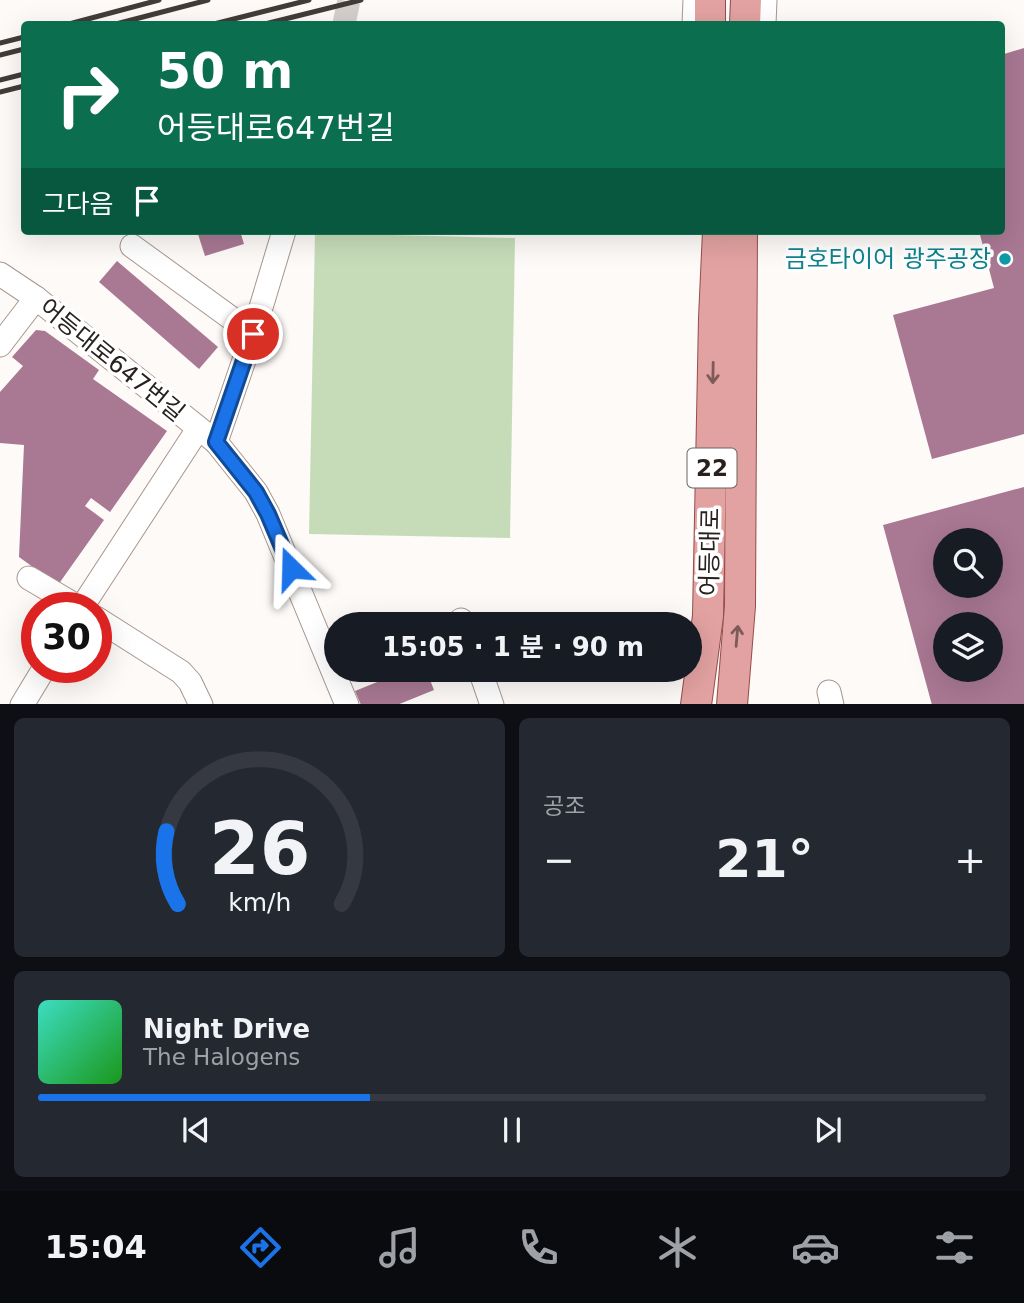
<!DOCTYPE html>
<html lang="ko">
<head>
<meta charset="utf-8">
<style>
  :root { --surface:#171b24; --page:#242831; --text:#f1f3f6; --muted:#9ea1a6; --line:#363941; --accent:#1a73e8 }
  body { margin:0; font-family:"DejaVu Sans","Noto Sans KR",sans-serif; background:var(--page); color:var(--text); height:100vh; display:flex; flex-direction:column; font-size:26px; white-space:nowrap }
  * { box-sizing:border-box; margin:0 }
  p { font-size:23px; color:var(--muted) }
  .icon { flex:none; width:38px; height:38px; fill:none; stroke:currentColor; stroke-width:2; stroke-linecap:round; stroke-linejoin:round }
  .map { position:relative; height:704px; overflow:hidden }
  .sheet { display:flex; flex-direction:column; gap:14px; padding:14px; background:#0d0f14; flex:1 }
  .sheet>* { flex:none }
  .guide { position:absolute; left:21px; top:21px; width:984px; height:214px; border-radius:7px; box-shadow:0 7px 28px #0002; background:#0b6e4f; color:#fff; overflow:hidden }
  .fabs { position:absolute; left:933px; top:528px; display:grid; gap:14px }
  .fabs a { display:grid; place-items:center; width:70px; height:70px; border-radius:50%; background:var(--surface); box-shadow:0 7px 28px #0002; font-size:35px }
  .speed { position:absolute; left:21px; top:592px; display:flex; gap:14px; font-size:35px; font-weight:700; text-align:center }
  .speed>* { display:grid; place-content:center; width:91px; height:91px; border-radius:50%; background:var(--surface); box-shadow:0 7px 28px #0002; line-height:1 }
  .speed .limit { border:10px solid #d22; background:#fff; color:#111 }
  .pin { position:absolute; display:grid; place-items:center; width:60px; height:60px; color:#fff; margin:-30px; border:4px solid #fff; border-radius:50%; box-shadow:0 2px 7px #0007 }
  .me { position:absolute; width:77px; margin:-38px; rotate:338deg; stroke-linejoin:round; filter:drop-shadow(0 0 5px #0008) }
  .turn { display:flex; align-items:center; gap:24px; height:147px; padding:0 21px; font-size:32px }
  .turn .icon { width:91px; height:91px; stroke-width:2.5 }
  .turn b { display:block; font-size:49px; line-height:60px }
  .then { display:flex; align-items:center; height:66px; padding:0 21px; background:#0003; gap:14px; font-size:26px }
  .big { font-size:52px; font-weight:700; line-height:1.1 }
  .sheet .widget { flex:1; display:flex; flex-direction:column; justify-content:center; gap:10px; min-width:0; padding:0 24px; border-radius:10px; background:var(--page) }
  .sheet .dial { align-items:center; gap:0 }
  .dial svg { height:182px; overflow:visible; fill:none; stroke:var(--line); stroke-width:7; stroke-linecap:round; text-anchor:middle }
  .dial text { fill:var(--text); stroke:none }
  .song { display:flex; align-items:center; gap:21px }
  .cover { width:84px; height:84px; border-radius:10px; background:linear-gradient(135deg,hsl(170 70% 55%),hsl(120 70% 35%)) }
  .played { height:7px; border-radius:4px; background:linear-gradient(90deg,var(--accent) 35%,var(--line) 35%) }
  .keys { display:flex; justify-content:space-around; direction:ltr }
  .heat { display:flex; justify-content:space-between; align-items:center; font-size:38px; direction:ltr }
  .sheet .tiles { flex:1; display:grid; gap:14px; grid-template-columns:1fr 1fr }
  .widget:last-child { grid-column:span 2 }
  .trip { position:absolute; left:324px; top:612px; width:378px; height:70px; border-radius:35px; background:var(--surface); box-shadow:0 7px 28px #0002; font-weight:700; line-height:70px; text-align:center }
  .tabs { display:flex; height:112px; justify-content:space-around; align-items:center; background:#090b0e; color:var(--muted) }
  .tabs .icon { width:49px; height:49px }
  .tabs .selected { color:var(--accent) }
  .tabs b { font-size:32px; color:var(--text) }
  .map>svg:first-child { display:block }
</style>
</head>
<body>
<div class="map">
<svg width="1024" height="705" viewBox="0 0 1024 705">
  <rect width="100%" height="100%" fill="#fdfaf8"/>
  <!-- green -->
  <path fill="#c6dcb8" d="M315,233L515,238L510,538L309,534Z"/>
  <!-- building -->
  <g fill="#a97893" fill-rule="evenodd">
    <path d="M1024,48V434L932,459L893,315L994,288L979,231H1001V55Z"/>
    <path d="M197,231H240L244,244L205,256Z"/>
    <path d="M117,261L218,347L199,369L99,282Z"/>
    <path d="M36,330L45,331L99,370L93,379L167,431L110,512L91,498L85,506L104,520L58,585L19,557L24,445L0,443V392L23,366L12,357Z"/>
    <path d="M1024,487V705H932L883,525ZM945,541H990V586H945ZM945,625H990V670H945Z"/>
    <path d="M396,670H426L434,690L397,705H361L355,691L397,674Z"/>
  </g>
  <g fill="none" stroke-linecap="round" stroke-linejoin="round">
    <!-- minor-tunnel -->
    <path stroke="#d2cfcc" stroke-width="23" stroke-dasharray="23 11" stroke-linecap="butt" d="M344,24L349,0"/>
    <!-- minor casing -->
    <g stroke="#a7968d" stroke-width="25">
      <g id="minor">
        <path d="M694,24L695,0"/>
        <path d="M764,24L765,0"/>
        <path d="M132,246L253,334"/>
        <path d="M0,274L36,298L216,442L256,492L268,514L347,705"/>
        <path d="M0,345L36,298"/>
        <path d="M216,442L253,334L284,231"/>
        <path d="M29,578L78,607"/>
        <path d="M82,607L198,429"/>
        <path d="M96,618L181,672L190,682L201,705"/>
        <path d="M461,620L463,625"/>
        <path d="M480,670L492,705"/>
        <path d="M829,692L832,705"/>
        <path d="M22,705L45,667"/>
      </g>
    </g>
    <!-- major casing -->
    <g stroke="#954d4b" stroke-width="32">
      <g id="major">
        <path d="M710,0V24"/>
        <path d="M745,24L746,0"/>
        <path d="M696,705L708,616L714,318L718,231"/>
        <path d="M732,705L740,606L742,231"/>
      </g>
    </g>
    <!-- minor -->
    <use href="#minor" stroke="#fff" stroke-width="23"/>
    <!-- major -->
    <use href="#major" stroke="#e2a2a1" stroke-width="30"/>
    <!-- rail -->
    <g stroke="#423c39" stroke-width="5">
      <path d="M69,24L159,0"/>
      <path d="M116,24L208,0"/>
      <path d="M214,24L309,0"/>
      <path d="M265,24L361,0"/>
      <path d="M0,43L24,37"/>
      <path d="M0,55L24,49"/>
      <path d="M0,80L24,74"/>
      <path d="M0,92L24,86"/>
    </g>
  </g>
  <!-- one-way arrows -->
  <defs><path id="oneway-shaft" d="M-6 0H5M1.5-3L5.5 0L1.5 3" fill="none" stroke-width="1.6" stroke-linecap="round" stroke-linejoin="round" transform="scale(1.75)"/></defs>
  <g stroke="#7c5b59">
    <use href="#oneway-shaft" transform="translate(713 373) rotate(91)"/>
    <use href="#oneway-shaft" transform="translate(737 636) rotate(-85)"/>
  </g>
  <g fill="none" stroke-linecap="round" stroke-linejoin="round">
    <!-- route casing -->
    <g stroke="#114b97" stroke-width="18">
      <path id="route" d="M253,334L216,442L256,492L268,514L291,568"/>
    </g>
    <!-- route -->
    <use href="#route" stroke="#1a73e8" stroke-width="12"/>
  </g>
  <!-- markers -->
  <circle fill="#0f9aa8" stroke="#fff" stroke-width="2.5" cx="1005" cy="259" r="7"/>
  <g text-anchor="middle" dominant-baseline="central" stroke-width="7" stroke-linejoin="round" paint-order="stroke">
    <!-- shield labels -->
    <rect fill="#fff" stroke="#686462" stroke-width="2" x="687.5" y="448.5" width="49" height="39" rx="5"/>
    <g font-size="23" font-weight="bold" fill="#28211e">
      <text x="712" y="468">22</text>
    </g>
    <!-- culture labels -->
    <g font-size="24" fill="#0d838f" stroke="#fff" text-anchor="end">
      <text x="991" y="259">금호타이어 광주공장</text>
    </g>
    <!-- street labels -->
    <g font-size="24" fill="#28211e" stroke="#fff">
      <text transform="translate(112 360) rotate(39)">어등대로647번길</text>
      <text transform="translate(710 552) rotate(-89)">어등대로</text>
    </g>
  </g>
</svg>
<div class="fabs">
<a><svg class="icon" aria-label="search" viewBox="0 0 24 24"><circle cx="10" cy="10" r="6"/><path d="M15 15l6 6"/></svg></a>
<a><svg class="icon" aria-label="layers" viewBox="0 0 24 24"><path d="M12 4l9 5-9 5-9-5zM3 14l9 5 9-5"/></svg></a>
</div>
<div class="speed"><div class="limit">30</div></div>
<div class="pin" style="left:253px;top:334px;background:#d93025"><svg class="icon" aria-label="arrive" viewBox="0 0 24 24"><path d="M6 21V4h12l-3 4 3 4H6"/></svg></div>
<svg class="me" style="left:291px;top:568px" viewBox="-20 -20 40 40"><path d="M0-17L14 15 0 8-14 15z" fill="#1a73e8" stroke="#fff" stroke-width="4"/></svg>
<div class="trip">15:05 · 1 분 · 90 m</div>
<div class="guide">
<div class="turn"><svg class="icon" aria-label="right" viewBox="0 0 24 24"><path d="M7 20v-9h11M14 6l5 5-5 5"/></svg><div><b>50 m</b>어등대로647번길</div></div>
<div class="then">그다음<svg class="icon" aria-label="arrive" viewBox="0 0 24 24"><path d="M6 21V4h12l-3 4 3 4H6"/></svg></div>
</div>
</div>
<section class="sheet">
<div class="tiles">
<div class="widget dial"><svg viewBox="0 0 100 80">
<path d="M14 69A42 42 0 1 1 86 69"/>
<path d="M14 69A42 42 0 0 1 9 37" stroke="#1a73e8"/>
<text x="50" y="56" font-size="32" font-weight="700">26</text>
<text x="50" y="72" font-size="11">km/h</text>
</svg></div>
<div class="widget"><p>공조</p>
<div class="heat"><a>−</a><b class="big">21°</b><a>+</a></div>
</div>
<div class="widget">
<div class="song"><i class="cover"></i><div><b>Night Drive</b><p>The Halogens</p></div></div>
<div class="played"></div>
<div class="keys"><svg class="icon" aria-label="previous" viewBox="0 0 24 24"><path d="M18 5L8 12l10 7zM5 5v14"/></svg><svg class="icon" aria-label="pause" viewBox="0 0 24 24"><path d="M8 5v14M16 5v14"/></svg><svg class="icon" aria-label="next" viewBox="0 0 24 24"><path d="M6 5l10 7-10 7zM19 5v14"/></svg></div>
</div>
</div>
</section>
<nav class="tabs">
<b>15:04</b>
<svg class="icon selected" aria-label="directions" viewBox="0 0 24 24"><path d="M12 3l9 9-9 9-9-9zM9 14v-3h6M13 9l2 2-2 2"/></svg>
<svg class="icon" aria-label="music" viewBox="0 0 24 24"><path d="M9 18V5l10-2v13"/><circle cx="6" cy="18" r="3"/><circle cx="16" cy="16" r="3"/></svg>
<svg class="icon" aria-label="phone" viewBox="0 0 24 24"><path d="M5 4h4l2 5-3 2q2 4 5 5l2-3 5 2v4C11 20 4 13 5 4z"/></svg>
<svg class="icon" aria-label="climate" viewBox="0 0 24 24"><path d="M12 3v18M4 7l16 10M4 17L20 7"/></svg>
<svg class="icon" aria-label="car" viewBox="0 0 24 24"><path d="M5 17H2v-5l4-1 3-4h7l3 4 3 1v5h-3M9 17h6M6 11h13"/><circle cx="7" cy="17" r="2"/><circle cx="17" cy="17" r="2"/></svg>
<svg class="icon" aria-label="filters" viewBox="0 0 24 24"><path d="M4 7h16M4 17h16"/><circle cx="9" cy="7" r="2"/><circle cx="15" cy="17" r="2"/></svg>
</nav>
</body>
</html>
